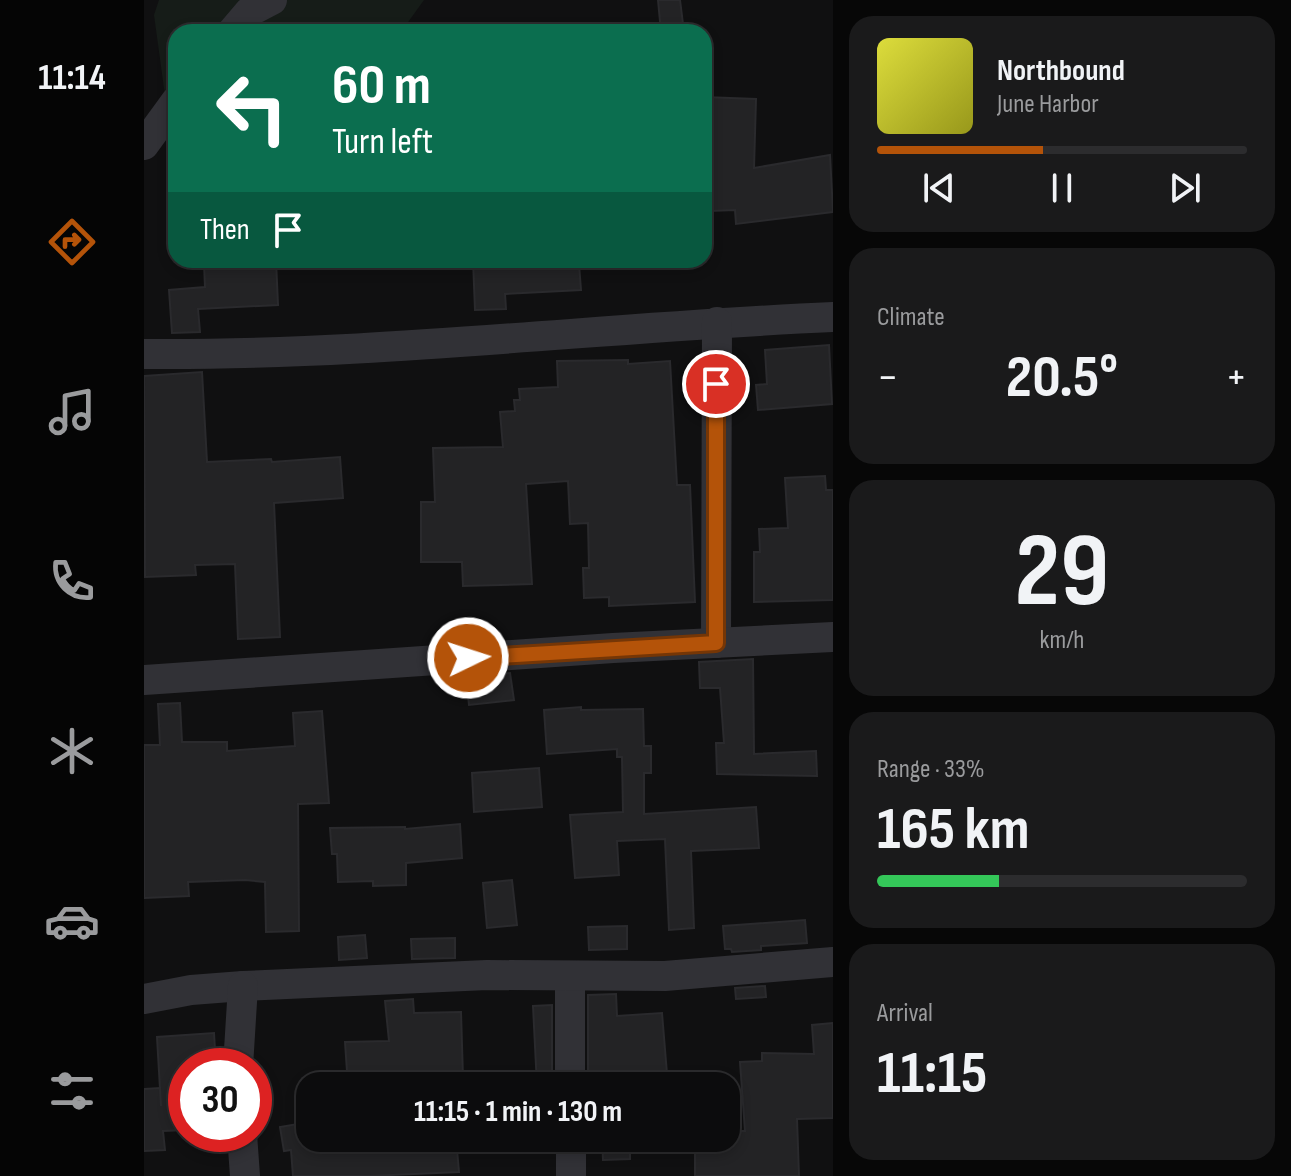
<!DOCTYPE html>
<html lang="en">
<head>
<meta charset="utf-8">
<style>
  :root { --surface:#0c0c0d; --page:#1a1a1b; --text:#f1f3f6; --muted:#9a9b9d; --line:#2c2c2e; --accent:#b45309 }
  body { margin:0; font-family:"Sofia Sans Condensed",sans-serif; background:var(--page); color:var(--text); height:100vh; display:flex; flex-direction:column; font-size:30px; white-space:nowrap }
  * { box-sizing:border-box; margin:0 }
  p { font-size:26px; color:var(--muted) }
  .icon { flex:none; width:44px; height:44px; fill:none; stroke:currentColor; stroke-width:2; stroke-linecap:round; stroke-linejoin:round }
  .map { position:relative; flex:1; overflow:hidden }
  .details { display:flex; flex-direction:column; gap:16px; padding:16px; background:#070707; width:458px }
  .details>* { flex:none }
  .guide { position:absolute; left:24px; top:24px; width:544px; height:244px; border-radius:24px; box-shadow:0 4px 12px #0003,0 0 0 2px var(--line); background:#0b6e4f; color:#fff; overflow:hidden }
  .speed { position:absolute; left:24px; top:1048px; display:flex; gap:16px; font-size:40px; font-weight:700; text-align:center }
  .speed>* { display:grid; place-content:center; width:104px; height:104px; border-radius:50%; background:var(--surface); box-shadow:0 4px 12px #0003,0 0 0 2px var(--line); line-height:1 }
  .speed .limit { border:12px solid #d22; background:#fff; color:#111 }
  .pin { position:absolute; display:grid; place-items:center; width:68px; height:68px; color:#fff; margin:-34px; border:4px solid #fff; border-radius:50%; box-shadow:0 2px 8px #0007 }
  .me { position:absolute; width:88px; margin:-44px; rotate:86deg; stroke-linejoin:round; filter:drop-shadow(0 0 6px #0008) }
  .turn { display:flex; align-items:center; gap:28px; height:168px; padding:0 32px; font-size:36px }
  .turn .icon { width:104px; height:104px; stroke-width:2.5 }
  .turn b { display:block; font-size:56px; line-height:68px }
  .then { display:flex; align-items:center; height:76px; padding:0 32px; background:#0003; gap:16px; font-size:30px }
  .big { font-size:60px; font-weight:700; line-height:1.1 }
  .details .card { flex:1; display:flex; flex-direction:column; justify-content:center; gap:12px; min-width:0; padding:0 28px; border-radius:24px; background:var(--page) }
  .details .dial { align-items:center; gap:0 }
  .dial b { font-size:104px; line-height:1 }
  .song { display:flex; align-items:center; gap:24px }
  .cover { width:96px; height:96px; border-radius:12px; background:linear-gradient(135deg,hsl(60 70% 55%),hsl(60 70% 35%)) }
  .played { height:8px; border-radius:4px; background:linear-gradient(90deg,var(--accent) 45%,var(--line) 45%) }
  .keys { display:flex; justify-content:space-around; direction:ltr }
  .heat { display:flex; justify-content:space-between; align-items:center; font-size:44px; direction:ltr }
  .charge { height:12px; border-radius:6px; background:linear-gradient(90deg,#34c759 33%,var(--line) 0) }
  .trip { position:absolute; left:152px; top:1072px; width:444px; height:80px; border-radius:24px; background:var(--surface); box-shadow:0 4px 12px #0003,0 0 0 2px var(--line); font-weight:700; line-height:80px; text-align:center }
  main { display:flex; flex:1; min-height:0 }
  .tab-bar { display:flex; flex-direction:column; width:144px; justify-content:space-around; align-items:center; background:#050505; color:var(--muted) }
  .tab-bar .icon { width:56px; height:56px }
  .tab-bar .current { color:var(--accent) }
  .tab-bar b { font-size:36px; color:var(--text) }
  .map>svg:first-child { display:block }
</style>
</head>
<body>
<main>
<nav class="tab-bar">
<b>11:14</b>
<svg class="icon current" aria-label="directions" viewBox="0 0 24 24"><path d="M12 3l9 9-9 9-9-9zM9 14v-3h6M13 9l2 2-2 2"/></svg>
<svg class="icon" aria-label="music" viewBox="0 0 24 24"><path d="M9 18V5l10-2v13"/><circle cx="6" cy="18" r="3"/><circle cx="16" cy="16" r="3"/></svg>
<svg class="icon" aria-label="phone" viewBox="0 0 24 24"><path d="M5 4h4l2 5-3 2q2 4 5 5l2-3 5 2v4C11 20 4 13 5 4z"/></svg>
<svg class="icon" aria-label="climate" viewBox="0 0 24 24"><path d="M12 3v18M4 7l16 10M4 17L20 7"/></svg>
<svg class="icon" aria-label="car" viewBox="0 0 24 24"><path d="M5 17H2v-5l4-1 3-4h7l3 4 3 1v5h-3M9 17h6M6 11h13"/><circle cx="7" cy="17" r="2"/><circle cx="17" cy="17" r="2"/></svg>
<svg class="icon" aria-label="filters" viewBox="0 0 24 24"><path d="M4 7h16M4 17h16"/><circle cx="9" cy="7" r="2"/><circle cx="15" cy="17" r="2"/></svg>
</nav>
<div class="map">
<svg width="689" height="1176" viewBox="0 0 689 1176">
  <rect width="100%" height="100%" fill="#101011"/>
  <!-- green -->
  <path fill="#161c18" d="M15,0H280L257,32H32V176L10,15Z"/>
  <!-- building -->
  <g fill="#232325" stroke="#2a2a2d" stroke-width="2">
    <path d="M514,0H536L540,32H517Z"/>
    <path d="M560,97L612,99L610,168L686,155L689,212L592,224L591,210L566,211L562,152H560Z"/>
    <path d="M132,260L134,305L54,309L56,332L28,333L25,290L61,287L60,264Z"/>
    <path d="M329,260H422V264H435L437,290L361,294L362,309L331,310Z"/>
    <path d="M685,345L688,404L614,410L612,385L623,384L621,350Z"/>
    <path d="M484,360V364L526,361L533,485H546L551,602L465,606V597L440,598L439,568H445L444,523L426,524L424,481L382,484L388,584L319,586L318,562H277V502H291L289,448L359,447L356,412L371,411L370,400H376L375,389L414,387L413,361Z"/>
    <path d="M58,372L63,462L127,459L128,462L196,457L199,498L130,503L136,637L94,639L91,564L51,565L52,575L1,577L0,376Z"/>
    <path d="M681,476L682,490H689V600L610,602V552H616L615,529L644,528L641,478Z"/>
    <path d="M609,659L610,754L672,751L673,776L573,774L572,743H580L576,688H556L555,662Z"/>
    <path d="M366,673L370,700L325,705L322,678Z"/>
    <path d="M36,703L38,742H83V751L151,746L149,713L178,711L185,803L154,804L155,931L122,932L121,882L101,880L44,882L45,896L0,898V745H16L14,704Z"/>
    <path d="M437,707V710L499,709L500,746H507V773H500V814L612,807L615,848L547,851L550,928L525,930L521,839L473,841L475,875L431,878L426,815L479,812L478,757H473V749L403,754L400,710Z"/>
    <path d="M395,768L398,807L330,812L328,773Z"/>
    <path d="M316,824L318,858L262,863V885L229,886V881L194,882L193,854H188L186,828L261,827V829Z"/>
    <path d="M368,880L373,925L343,928L339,883Z"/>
    <path d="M661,920L663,943L617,946V950L588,952L587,949H581L579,926Z"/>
    <path d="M483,926V949L445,950L444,927Z"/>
    <path d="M221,935L223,958L195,960L194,937Z"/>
    <path d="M311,938V958L268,959L267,939Z"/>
    <path d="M621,986L622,997L592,999L591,988Z"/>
    <path d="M472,994L473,1016L518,1013L524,1086H444V995Z"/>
    <path d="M269,999L270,1013L317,1012L319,1078L270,1077L271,1086H204L201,1042L245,1041L241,1001Z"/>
    <path d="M408,1005V1086H393L389,1006Z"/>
    <path d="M689,1023V1118L653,1119L655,1176H551V1138H582V1131H601L596,1062L618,1061V1053L670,1054L668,1025Z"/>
    <path d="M70,1033L72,1066H42V1130L19,1131L21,1150L0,1151V1089L16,1088L17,1106L13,1037Z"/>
    <path d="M166,1122V1138H312L315,1172L225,1176H149L147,1150L140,1151L136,1127Z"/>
    <path d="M458,1138H486V1159L459,1160Z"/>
  </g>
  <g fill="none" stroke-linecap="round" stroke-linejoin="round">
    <!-- street -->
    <g stroke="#313136" stroke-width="30">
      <path d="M88,32L105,12L128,0"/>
      <path d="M0,145L32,101"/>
      <path d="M0,354C230,356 459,327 689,317"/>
      <path d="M572,643L573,322"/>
      <path d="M0,680L469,648L689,637"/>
      <path d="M426,977V1086"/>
      <path d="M0,999L47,990L99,986L343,975L521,976L689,962"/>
      <path d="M94,1066L99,986"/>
      <path d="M98,1134L101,1176"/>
      <path d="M427,1138V1176"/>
    </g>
  </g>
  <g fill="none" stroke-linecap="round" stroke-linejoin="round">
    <!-- route casing -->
    <g stroke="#753606" stroke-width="20">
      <path id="route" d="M324,658L572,643V384"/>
    </g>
    <!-- route -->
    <use href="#route" stroke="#b45309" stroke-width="14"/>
  </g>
</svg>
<div class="speed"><div class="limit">30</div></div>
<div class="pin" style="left:572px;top:384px;background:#d93025"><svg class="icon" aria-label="arrive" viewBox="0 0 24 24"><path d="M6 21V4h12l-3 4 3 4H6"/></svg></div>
<svg class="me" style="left:324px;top:658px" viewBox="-20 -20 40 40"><circle r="17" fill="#b45309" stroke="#fff" stroke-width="3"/><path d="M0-11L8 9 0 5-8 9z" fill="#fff"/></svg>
<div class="trip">11:15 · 1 min · 130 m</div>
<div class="guide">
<div class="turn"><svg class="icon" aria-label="left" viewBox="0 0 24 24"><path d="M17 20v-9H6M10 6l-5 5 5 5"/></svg><div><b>60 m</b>Turn left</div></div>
<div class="then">Then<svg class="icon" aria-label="arrive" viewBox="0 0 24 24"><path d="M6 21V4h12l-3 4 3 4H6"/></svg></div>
</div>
</div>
<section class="details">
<div class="card">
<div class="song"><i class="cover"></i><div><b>Northbound</b><p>June Harbor</p></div></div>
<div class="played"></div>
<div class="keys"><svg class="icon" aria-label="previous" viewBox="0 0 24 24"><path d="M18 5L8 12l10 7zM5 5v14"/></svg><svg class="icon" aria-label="pause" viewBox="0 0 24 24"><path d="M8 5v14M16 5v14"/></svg><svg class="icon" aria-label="next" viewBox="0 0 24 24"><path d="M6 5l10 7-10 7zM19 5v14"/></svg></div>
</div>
<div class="card"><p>Climate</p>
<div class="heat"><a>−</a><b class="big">20.5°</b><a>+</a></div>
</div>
<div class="card dial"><b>29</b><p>km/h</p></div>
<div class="card"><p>Range · 33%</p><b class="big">165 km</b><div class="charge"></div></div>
<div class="card"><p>Arrival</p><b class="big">11:15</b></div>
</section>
</main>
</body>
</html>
